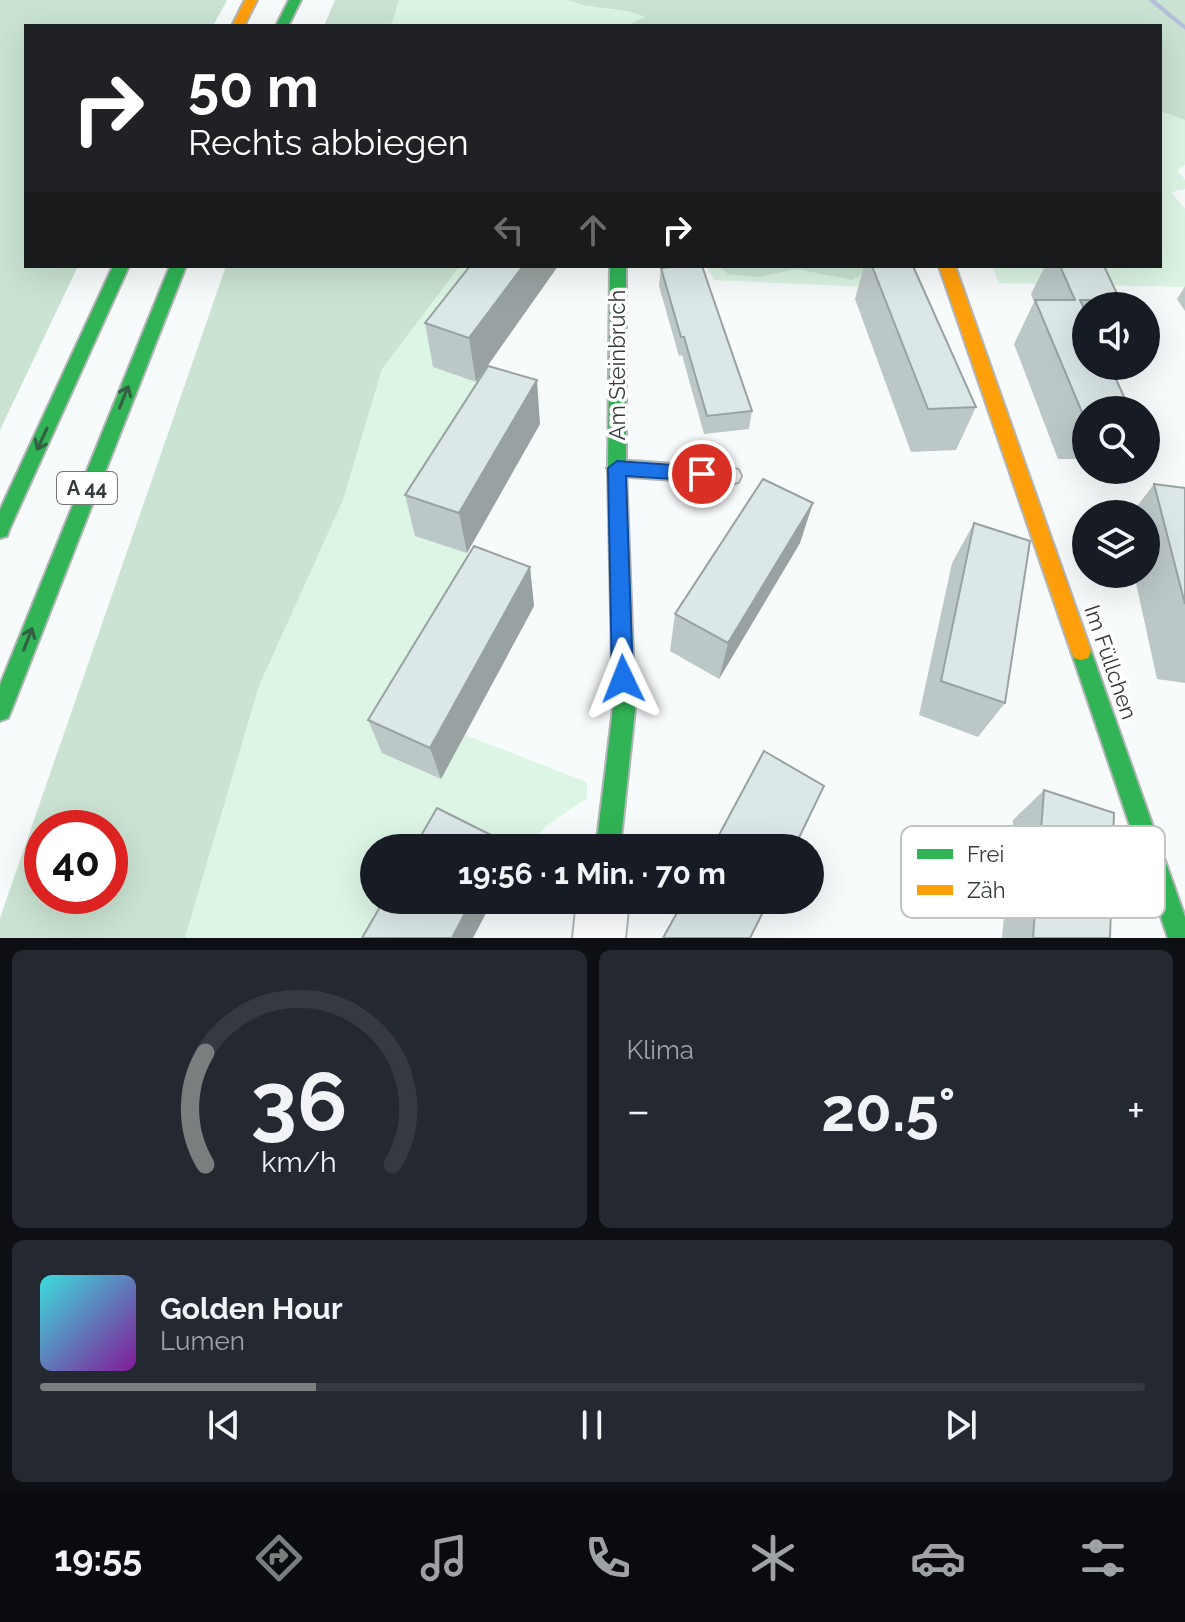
<!DOCTYPE html>
<html lang="de">
<head>
<meta charset="utf-8">
<style>
  :root { --surface:#171b24; --page:#242831; --text:#f1f3f6; --muted:#9ea1a6; --line:#363941; --accent:#797e7f }
  body { margin:0; font-family:Raleway,sans-serif; background:var(--page); color:var(--text); height:100vh; display:flex; flex-direction:column; font-size:30px; white-space:nowrap }
  * { box-sizing:border-box; margin:0 }
  p { font-size:26px; color:var(--muted) }
  .icon { flex:none; width:44px; height:44px; fill:none; stroke:currentColor; stroke-width:2; stroke-linecap:round; stroke-linejoin:round }
  .map { position:relative; height:938px; overflow:hidden }
  .sheet { display:flex; flex-direction:column; gap:12px; padding:12px; background:#0d0f14; flex:1 }
  .sheet>* { flex:none }
  .banner { position:absolute; left:24px; top:24px; width:1138px; height:244px; border-radius:0px; box-shadow:0 8px 32px #0002; background:#202124; color:#fff; overflow:hidden }
  .tools { position:absolute; left:1072px; top:292px; display:grid; gap:16px }
  .tools a { display:grid; place-items:center; width:88px; height:88px; border-radius:50%; background:var(--surface); box-shadow:0 8px 32px #0002; font-size:40px }
  .speed { position:absolute; left:24px; top:810px; display:flex; gap:16px; font-size:40px; font-weight:700; text-align:center }
  .speed>* { display:grid; place-content:center; width:104px; height:104px; border-radius:50%; background:var(--surface); box-shadow:0 8px 32px #0002; line-height:1 }
  .speed .limit { border:12px solid #d22; background:#fff; color:#111 }
  .pin { position:absolute; display:grid; place-items:center; width:68px; height:68px; color:#fff; margin:-34px; border:4px solid #fff; border-radius:50%; box-shadow:0 2px 8px #0007 }
  .me { position:absolute; width:88px; margin:-44px; rotate:358deg; stroke-linejoin:round; filter:drop-shadow(0 0 6px #0008) }
  .turn { display:flex; align-items:center; gap:28px; height:168px; padding:0 32px; font-size:36px }
  .turn .icon { width:104px; height:104px; stroke-width:2.5 }
  .turn b { display:block; font-size:56px; line-height:68px }
  .lanes { display:flex; align-items:center; height:76px; padding:0 32px; background:#0003; justify-content:center; gap:40px; direction:ltr }
  .lanes .off { opacity:.35 }
  .big { font-size:60px; font-weight:700; line-height:1.1 }
  .sheet .widget { flex:1; display:flex; flex-direction:column; justify-content:center; gap:12px; min-width:0; padding:0 28px; border-radius:12px; background:var(--page) }
  .sheet .dial { align-items:center; gap:0 }
  .dial svg { height:208px; overflow:visible; fill:none; stroke:var(--line); stroke-width:7; stroke-linecap:round; text-anchor:middle }
  .dial text { fill:var(--text); stroke:none }
  .song { display:flex; align-items:center; gap:24px }
  .cover { width:96px; height:96px; border-radius:12px; background:linear-gradient(135deg,hsl(180 70% 55%),hsl(290 70% 35%)) }
  .played { height:8px; border-radius:4px; background:linear-gradient(90deg,var(--accent) 25%,var(--line) 25%) }
  .keys { display:flex; justify-content:space-around; direction:ltr }
  .heat { display:flex; justify-content:space-between; align-items:center; font-size:44px; direction:ltr }
  .sheet .tiles { flex:1; display:grid; gap:12px; grid-template-columns:1fr 1fr }
  .widget:last-child { grid-column:span 2 }
  .trip { position:absolute; left:360px; top:834px; width:464px; height:80px; border-radius:40px; background:var(--surface); box-shadow:0 8px 32px #0002; font-weight:700; line-height:80px; text-align:center }
  .tab-bar { display:flex; height:128px; justify-content:space-around; align-items:center; background:#090b0e; color:var(--muted) }
  .tab-bar .icon { width:56px; height:56px }
  .tab-bar .current { color:var(--accent) }
  .tab-bar b { font-size:36px; color:var(--text) }
  .map>svg:first-child { display:block }
</style>
</head>
<body>
<div class="map">
<svg width="1185" height="938" viewBox="0 0 1185 938">
  <rect width="100%" height="100%" fill="#f8fbfc"/>
  <!-- green -->
  <g fill="#dcf5e4">
    <path d="M399,0H568C590,11 620,7 646,17L625,26H391Z"/>
    <path d="M1160,111L1185,120V165L1177,170L1185,180V189L1171,192L1185,209V287L999,283L992,266H1160Z"/>
    <path d="M460,266H507L434,367L476,382L494,409L416,535L467,553L481,585L440,779L465,735L587,782V798L546,826L526,848H374V900H413L391,938H185L259,686L343,500L382,369Z"/>
    <path d="M706,266H898L910,289L714,280Z"/>
  </g>
  <!-- forest -->
  <g fill="#cae3d2" fill-rule="evenodd">
    <path d="M0,0H227L213,26H26V266H78L0,430Z"/>
    <path d="M335,0H399L391,26H324Z"/>
    <path d="M568,0H1185V120L1160,111V26H625L645,17C620,6 591,11 568,0Z"/>
    <path d="M226,266H460L382,369L343,500L259,686L185,938H0V918ZM110,828V896H42V828Z"/>
    <path d="M718,266H878V267L852,280L796,269L758,277L728,274Z"/>
  </g>
  <g fill="none" stroke-linecap="round" stroke-linejoin="round">
    <!-- stream -->
    <path fill="#b5bfdd" fill-rule="evenodd" d="M1148,0H1155L1185,25V30Z"/>
    <!-- lane casing -->
    <g stroke="#b1b5b6" stroke-width="4">
      <path id="lane" d="M617,460L731,468L738,470L741,476L738,482L731,484L617,476L610,474L607,468L610,462Z"/>
    </g>
    <!-- street casing -->
    <g stroke="#b1b5b6" stroke-width="4">
      <path id="street" d="M577,900H629L625,938H573Z"/>
    </g>
    <!-- fast casing -->
    <g stroke="#b1b5b6" stroke-width="4">
      <g id="fast">
        <path d="M289,0H301L288,26H276Z"/>
        <path d="M113,266H129L9,530L7,536L0,538V510Z"/>
        <path d="M170,266H186L11,711L8,718L0,721V685Z"/>
        <path d="M610,266H626V468L635,709L620,848H596L613,709L608,468Z"/>
        <path d="M1081,642L1088,644L1091,651L1185,917V938H1168L1071,651L1074,644Z"/>
      </g>
    </g>
    <!-- slow casing -->
    <g stroke="#b1b5b6" stroke-width="4">
      <g id="slow">
        <path d="M245,0H257L244,26H232Z"/>
        <path d="M939,266H955L1091,651L1088,658L1081,660L1074,658L1071,651Z"/>
      </g>
    </g>
    <!-- lane -->
    <use href="#lane" fill="#fefeff" fill-rule="evenodd"/>
    <!-- street -->
    <use href="#street" fill="#fefeff" fill-rule="evenodd"/>
    <!-- fast -->
    <use href="#fast" fill="#30b455" fill-rule="evenodd"/>
    <!-- slow -->
    <use href="#slow" fill="#ff9f0a" fill-rule="evenodd"/>
  </g>
  <!-- wall -->
  <g fill="#bcc8c7">
    <path d="M470,266H558L476,382L433,367L425,323Z"/>
    <path d="M864,266H913L976,407L956,450L911,452L855,299Z"/>
    <path d="M1045,266H1104L1120,300L1117,306H1086V459H1058L1014,344L1034,302L1031,294Z"/>
    <path d="M661,268L752,411L749,429L704,434L682,355L679,356L659,286Z"/>
    <path d="M1185,286V311L1177,299Z"/>
    <path d="M540,424L467,553L415,536L405,495Z"/>
    <path d="M1154,484L1185,488V683L1157,679L1134,574H1146V514H1131Z"/>
    <path d="M974,523L1005,703L978,737L919,715L952,563Z"/>
    <path d="M800,543L719,679L670,651L675,614Z"/>
    <path d="M530,567L534,606L441,779L382,753L368,720Z"/>
    <path d="M1044,790L1110,938H1002L1013,820Z"/>
  </g>
  <!-- shaded-wall -->
  <g fill="#99a2a2">
    <path d="M523,266H558L476,382L469,338Z"/>
    <path d="M537,380L540,424L467,553L459,513Z"/>
    <path d="M813,503L800,543L719,679L728,643Z"/>
    <path d="M530,567L534,606L441,779L430,748Z"/>
    <path d="M472,900H493L473,938H452Z"/>
  </g>
  <!-- building -->
  <g fill="#dbe8e7" stroke="#99a2a2" stroke-width="2">
    <path d="M470,266H523L469,338L425,323Z"/>
    <path d="M679,266H702L752,411L707,416L684,337H681L661,268Z"/>
    <path d="M872,266H913L976,407L928,409Z"/>
    <path d="M1060,266H1104L1120,300H1080L1086,313V366H1110L1130,410H1086V417H1084L1035,300H1075Z"/>
    <path d="M488,366L537,380L459,513L405,495Z"/>
    <path d="M763,479L813,503L728,643L675,614Z"/>
    <path d="M1154,484L1185,488V604Z"/>
    <path d="M974,523L1030,541L1005,703L941,681Z"/>
    <path d="M474,546L530,567L430,748L368,720Z"/>
    <path d="M764,751L824,786L794,848H712Z"/>
    <path d="M1044,790L1114,813L1110,938H1033Z"/>
    <path d="M437,808L503,841L499,848H414Z"/>
    <path d="M384,900H472L452,938H362Z"/>
    <path d="M684,900H769L750,938H663Z"/>
  </g>
  <!-- one-way arrows -->
  <defs><path id="oneway-shaft" d="M-6 0H5M1.5-3L5.5 0L1.5 3" fill="none" stroke-width="1.6" stroke-linecap="round" stroke-linejoin="round" transform="scale(2)"/></defs>
  <g stroke="#345f44">
    <use href="#oneway-shaft" transform="translate(124 397) rotate(-68)"/>
    <use href="#oneway-shaft" transform="translate(42 439) rotate(115)"/>
    <use href="#oneway-shaft" transform="translate(28 639) rotate(-69)"/>
  </g>
  <!-- route -->
  <path fill="#1a73e8" stroke="#114b97" stroke-width="2" d="M617,461L702,467L712,474L702,481L626,476L633,679L630,686L623,688L615,686L612,679L608,468Z"/>
  <g text-anchor="middle" dominant-baseline="central" stroke-width="7" stroke-linejoin="round" paint-order="stroke">
    <!-- shield labels -->
    <rect fill="#fff" stroke="#727676" stroke-width="2" x="57" y="472" width="60" height="32" rx="6"/>
    <g font-size="20" font-weight="bold" fill="#353b3c">
      <text x="87" y="488">A 44</text>
    </g>
    <!-- street labels -->
    <g font-size="22" fill="#353b3c" stroke="#fff">
      <text transform="translate(617 365) rotate(-90)">Am Steinbruch</text>
      <text transform="translate(1111 662) rotate(71)">Im Füllchen</text>
    </g>
  </g>
  <!-- legend -->
  <rect x="901" y="826" width="264" height="92" rx="12" fill="#fff" stroke="#c2c4c4" stroke-width="2"/>
  <rect x="917" y="849" width="36" height="10" fill="#30b455"/>
  <rect x="917" y="885" width="36" height="10" fill="#ff9f0a"/>
  <g font-size="22" fill="#353b3c">
    <text x="967" y="862">Frei</text>
    <text x="967" y="898">Zäh</text>
  </g>
</svg>
<div class="tools">
<a><svg class="icon" aria-label="sound" viewBox="0 0 24 24"><path d="M4 9h4l5-4v14l-5-4H4zM17 9q2 3 0 6"/></svg></a>
<a><svg class="icon" aria-label="search" viewBox="0 0 24 24"><circle cx="10" cy="10" r="6"/><path d="M15 15l6 6"/></svg></a>
<a><svg class="icon" aria-label="layers" viewBox="0 0 24 24"><path d="M12 4l9 5-9 5-9-5zM3 14l9 5 9-5"/></svg></a>
</div>
<div class="speed"><div class="limit">40</div></div>
<div class="pin" style="left:702px;top:474px;background:#d93025"><svg class="icon" aria-label="arrive" viewBox="0 0 24 24"><path d="M6 21V4h12l-3 4 3 4H6"/></svg></div>
<svg class="me" style="left:623px;top:679px" viewBox="-20 -20 40 40"><path d="M0-17L14 15 0 8-14 15z" fill="#1a73e8" stroke="#fff" stroke-width="4"/></svg>
<div class="trip">19:56 · 1 Min. · 70 m</div>
<div class="banner">
<div class="turn"><svg class="icon" aria-label="right" viewBox="0 0 24 24"><path d="M7 20v-9h11M14 6l5 5-5 5"/></svg><div><b>50 m</b>Rechts abbiegen</div></div>
<div class="lanes"><svg class="icon off" aria-label="left" viewBox="0 0 24 24"><path d="M17 20v-9H6M10 6l-5 5 5 5"/></svg><svg class="icon off" aria-label="ahead" viewBox="0 0 24 24"><path d="M12 20V5M6 11l6-6 6 6"/></svg><svg class="icon" aria-label="right" viewBox="0 0 24 24"><path d="M7 20v-9h11M14 6l5 5-5 5"/></svg></div>
</div>
</div>
<section class="sheet">
<div class="tiles">
<div class="widget dial"><svg viewBox="0 0 100 80">
<path d="M14 69A42 42 0 1 1 86 69"/>
<path d="M14 69A42 42 0 0 1 14 26" stroke="#797e7f"/>
<text x="50" y="56" font-size="32" font-weight="700">36</text>
<text x="50" y="72" font-size="11">km/h</text>
</svg></div>
<div class="widget"><p>Klima</p>
<div class="heat"><a>−</a><b class="big">20.5°</b><a>+</a></div>
</div>
<div class="widget">
<div class="song"><i class="cover"></i><div><b>Golden Hour</b><p>Lumen</p></div></div>
<div class="played"></div>
<div class="keys"><svg class="icon" aria-label="previous" viewBox="0 0 24 24"><path d="M18 5L8 12l10 7zM5 5v14"/></svg><svg class="icon" aria-label="pause" viewBox="0 0 24 24"><path d="M8 5v14M16 5v14"/></svg><svg class="icon" aria-label="next" viewBox="0 0 24 24"><path d="M6 5l10 7-10 7zM19 5v14"/></svg></div>
</div>
</div>
</section>
<nav class="tab-bar">
<b>19:55</b>
<svg class="icon current" aria-label="directions" viewBox="0 0 24 24"><path d="M12 3l9 9-9 9-9-9zM9 14v-3h6M13 9l2 2-2 2"/></svg>
<svg class="icon" aria-label="music" viewBox="0 0 24 24"><path d="M9 18V5l10-2v13"/><circle cx="6" cy="18" r="3"/><circle cx="16" cy="16" r="3"/></svg>
<svg class="icon" aria-label="phone" viewBox="0 0 24 24"><path d="M5 4h4l2 5-3 2q2 4 5 5l2-3 5 2v4C11 20 4 13 5 4z"/></svg>
<svg class="icon" aria-label="climate" viewBox="0 0 24 24"><path d="M12 3v18M4 7l16 10M4 17L20 7"/></svg>
<svg class="icon" aria-label="car" viewBox="0 0 24 24"><path d="M5 17H2v-5l4-1 3-4h7l3 4 3 1v5h-3M9 17h6M6 11h13"/><circle cx="7" cy="17" r="2"/><circle cx="17" cy="17" r="2"/></svg>
<svg class="icon" aria-label="filters" viewBox="0 0 24 24"><path d="M4 7h16M4 17h16"/><circle cx="9" cy="7" r="2"/><circle cx="15" cy="17" r="2"/></svg>
</nav>
</body>
</html>
